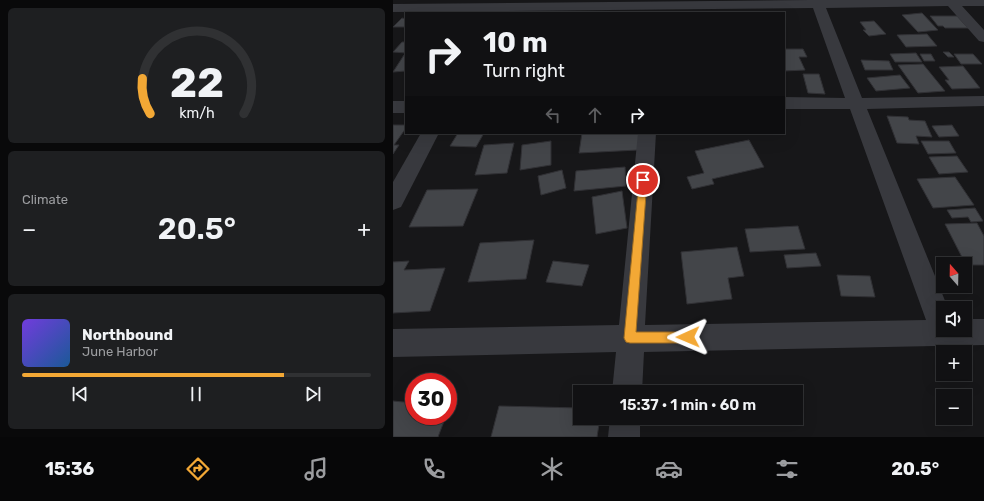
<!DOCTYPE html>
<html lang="en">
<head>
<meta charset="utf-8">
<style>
  :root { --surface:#111113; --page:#1e1f21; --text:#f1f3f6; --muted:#9c9da0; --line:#303133; --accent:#f3a835 }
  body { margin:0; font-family:Rubik,sans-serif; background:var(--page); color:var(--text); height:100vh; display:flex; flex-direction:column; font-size:15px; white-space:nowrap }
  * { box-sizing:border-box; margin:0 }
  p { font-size:13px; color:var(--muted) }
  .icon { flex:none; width:22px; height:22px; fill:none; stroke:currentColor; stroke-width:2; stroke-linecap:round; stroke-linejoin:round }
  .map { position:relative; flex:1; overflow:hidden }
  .panel { display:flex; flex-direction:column; gap:8px; padding:8px; background:#09090a; width:393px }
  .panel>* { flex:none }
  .top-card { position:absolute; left:12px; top:12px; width:380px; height:122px; border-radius:0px; box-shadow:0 4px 16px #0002,0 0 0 1px var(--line); background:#111113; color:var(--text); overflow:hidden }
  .needle { width:26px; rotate:340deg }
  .controls { position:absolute; left:543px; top:257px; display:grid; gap:8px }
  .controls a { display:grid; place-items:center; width:36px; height:36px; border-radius:0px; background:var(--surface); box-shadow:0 4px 16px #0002,0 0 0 1px var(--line); font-size:20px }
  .speed { position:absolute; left:12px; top:373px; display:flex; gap:8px; font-size:20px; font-weight:700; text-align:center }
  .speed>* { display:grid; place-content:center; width:52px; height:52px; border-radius:50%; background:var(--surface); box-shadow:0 4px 16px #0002,0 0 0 1px var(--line); line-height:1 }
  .speed .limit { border:6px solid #d22; background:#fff; color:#111 }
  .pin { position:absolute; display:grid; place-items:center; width:34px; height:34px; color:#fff; margin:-17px; border:2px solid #fff; border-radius:50%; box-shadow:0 1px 4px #0007 }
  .me { position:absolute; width:44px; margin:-22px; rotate:269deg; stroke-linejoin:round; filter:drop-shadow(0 0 3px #0008) }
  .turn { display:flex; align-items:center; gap:14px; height:84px; padding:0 12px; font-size:18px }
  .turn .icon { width:52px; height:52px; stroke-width:2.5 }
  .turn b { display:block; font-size:28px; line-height:34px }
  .lanes { display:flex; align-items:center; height:38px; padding:0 12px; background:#0003; justify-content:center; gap:20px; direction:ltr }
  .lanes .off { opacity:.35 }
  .big { font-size:30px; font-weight:600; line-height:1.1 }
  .panel .widget { flex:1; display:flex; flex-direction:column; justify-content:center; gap:6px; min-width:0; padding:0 14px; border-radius:6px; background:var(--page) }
  .panel .dial { align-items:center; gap:0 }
  .dial svg { height:104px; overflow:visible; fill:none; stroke:var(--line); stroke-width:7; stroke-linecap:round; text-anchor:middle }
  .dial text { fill:var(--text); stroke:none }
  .song { display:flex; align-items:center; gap:12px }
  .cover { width:48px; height:48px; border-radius:6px; background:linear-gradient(135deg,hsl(260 70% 55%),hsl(210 70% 35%)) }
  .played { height:4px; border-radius:2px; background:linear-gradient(90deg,var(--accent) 75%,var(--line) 75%) }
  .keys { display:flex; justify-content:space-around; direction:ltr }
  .heat { display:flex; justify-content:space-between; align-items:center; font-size:22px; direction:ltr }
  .trip { position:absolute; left:180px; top:385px; width:230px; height:40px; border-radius:0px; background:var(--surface); box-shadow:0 4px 16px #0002,0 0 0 1px var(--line); font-weight:600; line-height:40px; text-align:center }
  .dock { display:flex; height:64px; justify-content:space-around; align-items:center; background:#070708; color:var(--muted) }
  .dock .icon { width:28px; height:28px }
  .dock .selected { color:var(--accent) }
  .dock b { font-size:18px; color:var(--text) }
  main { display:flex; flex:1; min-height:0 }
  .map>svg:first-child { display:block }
</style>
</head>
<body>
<main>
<section class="panel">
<div class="widget dial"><svg viewBox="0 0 100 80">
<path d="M14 69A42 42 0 1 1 86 69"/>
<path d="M14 69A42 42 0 0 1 8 42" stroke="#f3a835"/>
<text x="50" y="56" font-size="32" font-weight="700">22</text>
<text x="50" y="72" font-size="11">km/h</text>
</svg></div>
<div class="widget"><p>Climate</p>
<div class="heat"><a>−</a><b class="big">20.5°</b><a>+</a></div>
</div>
<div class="widget">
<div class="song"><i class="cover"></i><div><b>Northbound</b><p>June Harbor</p></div></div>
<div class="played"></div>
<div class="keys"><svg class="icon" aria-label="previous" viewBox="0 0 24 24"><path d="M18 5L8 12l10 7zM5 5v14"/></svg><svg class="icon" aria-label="pause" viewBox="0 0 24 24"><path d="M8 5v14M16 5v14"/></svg><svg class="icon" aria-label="next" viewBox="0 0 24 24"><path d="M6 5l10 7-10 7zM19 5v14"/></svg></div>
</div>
</section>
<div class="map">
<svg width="591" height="437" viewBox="0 0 591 437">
  <rect width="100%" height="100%" fill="#171719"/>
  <!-- building -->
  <g fill="#434549" stroke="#313135">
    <path d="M529,13L545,30L525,32L509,15Z"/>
    <path d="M537,16H564L575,28H552L550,26H545Z"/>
    <path d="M9,18L13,19V27H0Z"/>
    <path d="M481,21L493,34L476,36L470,30H473L467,22Z"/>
    <path d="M534,34L544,46L513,47L504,35Z"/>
    <path d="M9,42H13V53L0,52Z"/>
    <path d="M391,49H410L414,57H406L412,70L391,71Z"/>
    <path d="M550,52H556L561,57H555Z"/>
    <path d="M523,53L529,62H502L497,54Z"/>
    <path d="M527,54H538L542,61H531Z"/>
    <path d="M561,54H580L589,64H568Z"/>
    <path d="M11,55H13V71L0,72Z"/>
    <path d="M468,60L496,61L500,70H472Z"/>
    <path d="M530,64L552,91L525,93L505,65Z"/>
    <path d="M570,66L587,88L559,89L552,80H556L546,67Z"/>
    <path d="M410,74H426L432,94L415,93Z"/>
    <path d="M507,75L517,88L483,91L474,78Z"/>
    <path d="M494,116L515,117L516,120L532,121L539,137L523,136L526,144L504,143Z"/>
    <path d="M0,125H13V128L1,145H6L0,154Z"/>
    <path d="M559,125L566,136L546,137L539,126Z"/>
    <path d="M65,133H91L83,147L57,146Z"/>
    <path d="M189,133H246L245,150L186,153Z"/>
    <path d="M356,140L371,167L319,179L321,184L299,189L294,177L311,173L302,151Z"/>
    <path d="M158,141V165L127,170L129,145Z"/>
    <path d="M528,141H556L563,153L535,154Z"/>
    <path d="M121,143L114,173L82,175L91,145Z"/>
    <path d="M564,156L575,172L546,174L536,157Z"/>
    <path d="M232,167L233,186L181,191L183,171Z"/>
    <path d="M169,170L173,188L148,195L145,176Z"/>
    <path d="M562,177L581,205L540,208L524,179Z"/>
    <path d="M85,189L70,226L16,227L34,190Z"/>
    <path d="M229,191L234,228L203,234L199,197Z"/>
    <path d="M582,208L590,221L578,222L575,217L559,218L554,210Z"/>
    <path d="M584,223L591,236V265H573L552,224Z"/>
    <path d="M405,226L412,249L357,252L352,229Z"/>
    <path d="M141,240L133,279L75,282L87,243Z"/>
    <path d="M344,247L351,276L335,278L339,299L294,304L288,252Z"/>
    <path d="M423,253L428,266L394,268L391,255Z"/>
    <path d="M16,261L11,270L52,268L37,311L0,313V262Z"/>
    <path d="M160,261L196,265L189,286L153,282Z"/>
    <path d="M444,275L477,276L482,297L448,296Z"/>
    <path d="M0,401L21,403V416H53L45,437H0Z"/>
    <path d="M106,406L187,408V418H207L204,437H98Z"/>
  </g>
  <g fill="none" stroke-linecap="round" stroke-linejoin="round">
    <!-- minor -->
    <g fill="#38393e" fill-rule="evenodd">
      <path d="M417,0H591V6H569L591,30V42L586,41L555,6L433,8L469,98L591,96V106L474,109L555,308H550V330H572V319H591V345L251,352L249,392H219L223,352L0,357V329L226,325L245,133H263L252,325L533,320L457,109H391V97L452,98L420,8L0,12V4Z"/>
      <rect x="0" y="101" width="13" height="12"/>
      <path d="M28,133H46L8,207L0,210V182Z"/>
      <path d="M217,418H247V437H215Z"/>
    </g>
  </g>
  <!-- route -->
  <path fill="#f3a835" stroke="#9e6d22" d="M250,177L254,180L243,332H295L299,333L301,337L299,341L295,343H237L233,342L231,338L246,180Z"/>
</svg>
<div class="controls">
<a><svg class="needle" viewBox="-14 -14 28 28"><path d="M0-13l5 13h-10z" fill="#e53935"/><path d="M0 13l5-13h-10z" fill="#9c9da0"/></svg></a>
<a><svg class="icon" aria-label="sound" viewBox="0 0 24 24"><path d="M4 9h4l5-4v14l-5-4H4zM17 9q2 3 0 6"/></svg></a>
<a>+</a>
<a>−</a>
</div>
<div class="speed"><div class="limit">30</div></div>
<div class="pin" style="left:250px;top:180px;background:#d93025"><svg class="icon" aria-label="arrive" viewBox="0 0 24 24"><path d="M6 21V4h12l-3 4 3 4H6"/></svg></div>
<svg class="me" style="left:295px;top:337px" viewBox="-20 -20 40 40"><path d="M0-17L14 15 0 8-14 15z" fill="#f3a835" stroke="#fff" stroke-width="4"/></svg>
<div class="trip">15:37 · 1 min · 60 m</div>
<div class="top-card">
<div class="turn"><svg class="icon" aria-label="right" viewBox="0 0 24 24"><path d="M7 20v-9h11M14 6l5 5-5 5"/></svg><div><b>10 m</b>Turn right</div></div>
<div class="lanes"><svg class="icon off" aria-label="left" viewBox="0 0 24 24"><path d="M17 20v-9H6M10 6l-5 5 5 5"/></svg><svg class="icon off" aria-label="ahead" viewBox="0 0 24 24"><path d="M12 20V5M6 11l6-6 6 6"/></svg><svg class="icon" aria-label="right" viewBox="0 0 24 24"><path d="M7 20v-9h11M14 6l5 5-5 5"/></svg></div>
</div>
</div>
</main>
<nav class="dock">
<b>15:36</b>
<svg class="icon selected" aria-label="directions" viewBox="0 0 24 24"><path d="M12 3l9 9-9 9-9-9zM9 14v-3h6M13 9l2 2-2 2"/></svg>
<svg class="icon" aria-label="music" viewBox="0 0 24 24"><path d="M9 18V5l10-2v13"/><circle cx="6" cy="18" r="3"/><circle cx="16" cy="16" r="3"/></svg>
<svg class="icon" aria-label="phone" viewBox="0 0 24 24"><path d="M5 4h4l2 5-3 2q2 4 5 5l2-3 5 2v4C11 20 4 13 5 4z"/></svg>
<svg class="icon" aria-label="climate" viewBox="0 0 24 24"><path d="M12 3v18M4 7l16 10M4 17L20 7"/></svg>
<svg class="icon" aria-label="car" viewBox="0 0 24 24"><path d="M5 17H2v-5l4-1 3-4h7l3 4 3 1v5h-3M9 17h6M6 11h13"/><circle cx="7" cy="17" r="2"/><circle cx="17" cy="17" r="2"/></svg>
<svg class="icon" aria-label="filters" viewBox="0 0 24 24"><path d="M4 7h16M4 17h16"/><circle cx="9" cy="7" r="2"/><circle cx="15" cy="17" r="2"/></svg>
<b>20.5°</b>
</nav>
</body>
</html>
